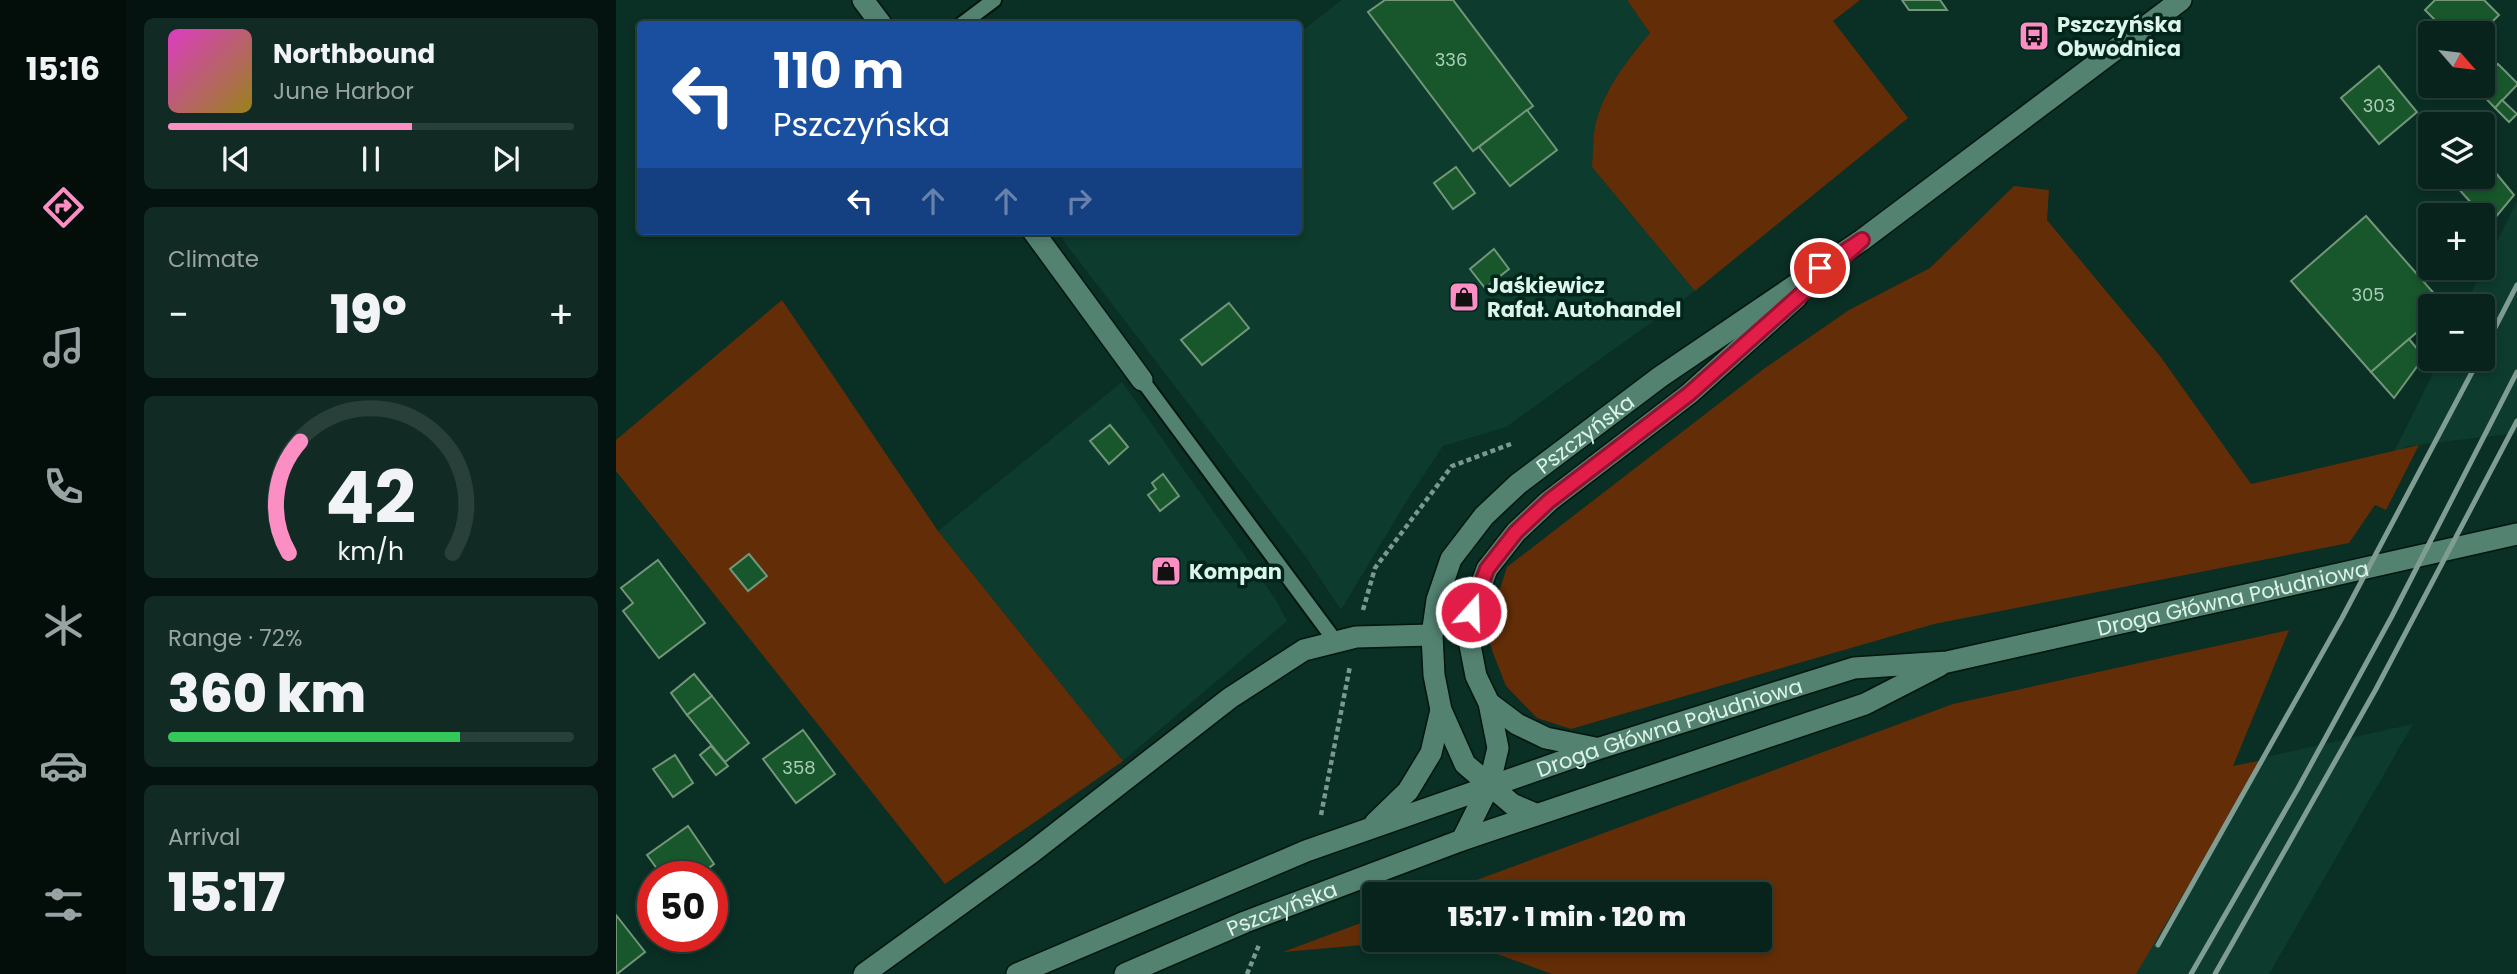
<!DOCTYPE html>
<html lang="en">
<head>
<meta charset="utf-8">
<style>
  :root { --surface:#08231b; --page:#112b24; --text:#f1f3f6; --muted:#98a4a3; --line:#29403a; --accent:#fb8fc4 }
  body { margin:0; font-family:Poppins,sans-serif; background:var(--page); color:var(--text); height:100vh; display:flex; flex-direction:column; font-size:26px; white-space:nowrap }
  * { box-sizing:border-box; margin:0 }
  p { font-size:23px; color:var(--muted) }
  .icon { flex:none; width:38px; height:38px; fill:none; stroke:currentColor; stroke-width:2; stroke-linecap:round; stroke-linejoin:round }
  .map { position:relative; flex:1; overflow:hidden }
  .details { display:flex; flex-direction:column; gap:18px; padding:18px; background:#04130f; width:490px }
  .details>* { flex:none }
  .hud { position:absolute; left:21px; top:21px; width:665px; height:214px; border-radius:7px; box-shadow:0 4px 10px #0003,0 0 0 2px var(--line); background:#1a4fa0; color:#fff; overflow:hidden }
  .needle { width:46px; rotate:118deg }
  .buttons { position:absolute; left:1802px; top:21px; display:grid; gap:14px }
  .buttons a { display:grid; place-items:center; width:77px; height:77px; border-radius:7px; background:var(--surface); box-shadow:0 4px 10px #0003,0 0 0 2px var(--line); font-size:35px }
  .speed { position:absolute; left:21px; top:861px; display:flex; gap:14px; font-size:35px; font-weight:700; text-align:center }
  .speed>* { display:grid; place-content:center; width:91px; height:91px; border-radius:50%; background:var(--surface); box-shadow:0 4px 10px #0003,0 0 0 2px var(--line); line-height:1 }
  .speed .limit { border:10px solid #d22; background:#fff; color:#111 }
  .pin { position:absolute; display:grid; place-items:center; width:60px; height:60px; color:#fff; margin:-30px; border:4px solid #fff; border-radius:50%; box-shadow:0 2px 7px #0007 }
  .me { position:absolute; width:77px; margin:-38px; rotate:20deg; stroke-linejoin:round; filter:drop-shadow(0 0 5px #0008) }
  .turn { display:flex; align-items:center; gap:24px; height:147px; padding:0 21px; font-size:32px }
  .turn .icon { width:91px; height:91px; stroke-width:2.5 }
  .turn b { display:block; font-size:49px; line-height:60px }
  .lanes { display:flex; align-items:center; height:66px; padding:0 21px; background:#0003; justify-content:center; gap:35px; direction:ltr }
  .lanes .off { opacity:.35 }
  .big { font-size:52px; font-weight:800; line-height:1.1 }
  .details .card { flex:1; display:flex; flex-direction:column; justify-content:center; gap:10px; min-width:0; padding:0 24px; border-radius:10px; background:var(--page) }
  .details .dial { align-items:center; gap:0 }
  .dial svg { height:182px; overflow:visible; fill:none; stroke:var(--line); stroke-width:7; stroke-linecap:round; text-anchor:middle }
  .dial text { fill:var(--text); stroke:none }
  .song { display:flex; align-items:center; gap:21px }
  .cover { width:84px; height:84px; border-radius:10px; background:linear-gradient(135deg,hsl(310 70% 55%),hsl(50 70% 35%)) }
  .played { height:7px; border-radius:4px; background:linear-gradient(90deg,var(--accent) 60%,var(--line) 60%) }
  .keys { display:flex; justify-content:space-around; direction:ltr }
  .heat { display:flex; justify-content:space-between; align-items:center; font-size:38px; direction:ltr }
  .charge { height:10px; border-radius:5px; background:linear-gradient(90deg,#34c759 72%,var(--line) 0) }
  .trip { position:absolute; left:746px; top:882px; width:410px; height:70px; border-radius:7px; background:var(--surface); box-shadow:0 4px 10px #0003,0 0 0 2px var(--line); font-weight:800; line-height:70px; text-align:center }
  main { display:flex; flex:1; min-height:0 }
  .tab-bar { display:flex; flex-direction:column; width:126px; justify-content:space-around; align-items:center; background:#030e0b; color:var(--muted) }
  .tab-bar .icon { width:49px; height:49px }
  .tab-bar .active { color:var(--accent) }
  .tab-bar b { font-size:32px; color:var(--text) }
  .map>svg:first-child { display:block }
</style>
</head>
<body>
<main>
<nav class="tab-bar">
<b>15:16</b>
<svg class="icon active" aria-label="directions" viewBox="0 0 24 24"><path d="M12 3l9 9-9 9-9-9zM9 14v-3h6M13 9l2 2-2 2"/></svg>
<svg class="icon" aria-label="music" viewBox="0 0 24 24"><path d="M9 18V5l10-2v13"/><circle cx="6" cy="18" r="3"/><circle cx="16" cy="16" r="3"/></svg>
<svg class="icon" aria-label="phone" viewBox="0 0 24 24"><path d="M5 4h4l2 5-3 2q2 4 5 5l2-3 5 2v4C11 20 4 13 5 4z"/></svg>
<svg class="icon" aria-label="climate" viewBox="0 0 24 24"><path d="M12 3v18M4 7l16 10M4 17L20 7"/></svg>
<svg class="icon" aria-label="car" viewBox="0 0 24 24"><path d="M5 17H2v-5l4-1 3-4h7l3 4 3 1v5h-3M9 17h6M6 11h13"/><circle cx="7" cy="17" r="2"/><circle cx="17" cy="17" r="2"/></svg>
<svg class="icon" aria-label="filters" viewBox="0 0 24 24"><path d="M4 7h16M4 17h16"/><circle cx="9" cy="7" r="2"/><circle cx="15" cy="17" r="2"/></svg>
</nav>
<section class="details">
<div class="card">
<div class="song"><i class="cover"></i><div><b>Northbound</b><p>June Harbor</p></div></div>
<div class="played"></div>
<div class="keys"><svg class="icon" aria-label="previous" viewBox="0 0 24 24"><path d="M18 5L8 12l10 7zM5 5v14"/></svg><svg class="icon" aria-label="pause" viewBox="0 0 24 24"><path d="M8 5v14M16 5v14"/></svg><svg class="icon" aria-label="next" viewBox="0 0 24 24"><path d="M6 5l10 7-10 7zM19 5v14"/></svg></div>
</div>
<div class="card"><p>Climate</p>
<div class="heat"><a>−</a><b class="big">19°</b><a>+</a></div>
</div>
<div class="card dial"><svg viewBox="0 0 100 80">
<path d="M14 69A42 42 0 1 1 86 69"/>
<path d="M14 69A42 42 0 0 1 19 20" stroke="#fb8fc4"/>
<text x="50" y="56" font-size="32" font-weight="700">42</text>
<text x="50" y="72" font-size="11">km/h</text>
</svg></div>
<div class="card"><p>Range · 72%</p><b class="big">360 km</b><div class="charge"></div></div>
<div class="card"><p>Arrival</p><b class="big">15:17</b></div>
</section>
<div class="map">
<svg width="1901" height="974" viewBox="0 0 1901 974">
  <rect width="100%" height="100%" fill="#0a2f24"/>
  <!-- built -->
  <g fill="#0d3b2e">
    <path d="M726,0H1011L1034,33L1015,56L990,94L976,167L1079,291L890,427L827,446L790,502L725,610L689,556L440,231H682L683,33Z"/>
    <path d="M1901,201V433L1793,446L1778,452L1824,359H1867V306H1849Z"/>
    <path d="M506,382L660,600L671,621L507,761L322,531Z"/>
    <path d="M1797,724L1653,974H1519L1645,758Z"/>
  </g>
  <!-- green -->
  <g fill="#632d07">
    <path d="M1011,0H1244L1217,21L1292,118L1079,291L976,167C977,156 977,144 978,134C983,95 1010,62 1034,33Z"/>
    <path d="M1398,186L1433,190L1431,220L1544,356L1635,484L1803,445L1770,510L1759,505L1733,543L1318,624L955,729L921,718L890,686L877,653L870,631L891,567L1149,368L1233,310L1314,268Z"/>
    <path d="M166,300L322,531L507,761L329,884L0,471V440Z"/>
    <path d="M1673,630L1617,766L1647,760L1520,974H936L842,940H1143V894H823L1337,704Z"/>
    <path d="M758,918V940H803L667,952Z"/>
  </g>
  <!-- building -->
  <g fill="#17572b" stroke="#739679" stroke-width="2">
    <path d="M769,0H837L917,106L857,151L752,12Z"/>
    <path d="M1286,0H1324L1331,10H1293Z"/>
    <path d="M1819,0H1868L1883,15L1865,33H1856L1852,29L1848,33H1832L1809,10Z"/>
    <path d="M1882,64L1901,83V85L1879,108L1859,87L1867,86V79Z"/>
    <path d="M1763,66L1801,112L1763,144L1725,98Z"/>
    <path d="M1886,100L1901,114L1893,122L1879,108Z"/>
    <path d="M911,110L941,150L894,186L863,147Z"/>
    <path d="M1870,161L1898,195L1874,224L1841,187L1852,177H1867V163Z"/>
    <path d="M840,167L859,193L837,209L818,183Z"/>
    <path d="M1750,216L1829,306H1815V320L1755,372L1675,281Z"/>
    <path d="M878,249L893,269L869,288L854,269Z"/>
    <path d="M613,303L633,328L586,365L565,340Z"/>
    <path d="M1793,339L1808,357L1778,398L1755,372Z"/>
    <path d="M494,425L512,447L493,464L474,441Z"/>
    <path d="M547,474L563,496L544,511L532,495L540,489L536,483Z"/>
    <path d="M133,554L151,576L132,591L114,569Z"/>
    <path d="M42,560L89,623L43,658L7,611L17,603L5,588Z"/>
    <path d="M78,674L96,696L71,715L55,693Z"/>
    <path d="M96,696L133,743L109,762L71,715Z"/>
    <path d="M187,730L219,774L180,803L147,759Z"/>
    <path d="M95,746L112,766L100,775L84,755Z"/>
    <path d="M59,755L77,783L57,797L37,769Z"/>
    <path d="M72,826L98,864L81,877H47L31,855Z"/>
    <path d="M0,915L29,952L1,974H0Z"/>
  </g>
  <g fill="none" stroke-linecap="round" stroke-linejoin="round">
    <!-- lane casing -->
    <g stroke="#00160e" stroke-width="18">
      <g id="lane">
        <path d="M346,24L378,0"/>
        <path d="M526,380L720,642"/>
      </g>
    </g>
    <!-- street casing -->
    <g stroke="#00160e" stroke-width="24">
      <g id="street">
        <path d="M247,0L265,24"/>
        <path d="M417,231L526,380"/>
        <path d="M248,974L415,853L614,698L688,650L740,637L816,635"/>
      </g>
    </g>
    <!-- secondary casing -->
    <g stroke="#00160e" stroke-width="24">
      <g id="secondary">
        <path d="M873,703L901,724L930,738L979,748"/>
        <path id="s1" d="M919,814L896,804L849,764L825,710L818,675L816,635L821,600L835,559L868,516L902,484L1044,377L1246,240L1565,0"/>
        <path d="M759,823L792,791L815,753L825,710"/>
        <path d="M846,840L873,786L882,748L873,703L860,676L854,645L855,612L871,569L900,532L933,501L1073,394L1181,297"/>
        <path id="s2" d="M401,974L690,851L981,749L1238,668L1331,662L1901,534"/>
        <path id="s3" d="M509,974L629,922L846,840L1249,704L1323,666"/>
      </g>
    </g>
    <!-- path -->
    <g stroke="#7a998e" stroke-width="4.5" stroke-dasharray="5 3.5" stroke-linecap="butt">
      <path d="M747,610L759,568L836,466L895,444"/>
      <path d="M705,815L734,666"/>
      <path d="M631,974L643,945"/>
    </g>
    <!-- lane -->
    <use href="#lane" stroke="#538271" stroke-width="14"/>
    <!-- street -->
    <use href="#street" stroke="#538271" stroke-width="21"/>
    <!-- secondary -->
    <use href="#secondary" stroke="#538271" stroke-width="21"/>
    <!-- rail -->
    <g stroke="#7f9d92" stroke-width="5">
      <path d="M1867,351L1901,285"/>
      <path d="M1542,945L1726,618L1863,359"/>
      <path d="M1575,974L1681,790L1776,616L1901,372"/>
      <path d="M1599,974L1760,689L1901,421"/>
    </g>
  </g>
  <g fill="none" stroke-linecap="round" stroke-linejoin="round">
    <!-- route casing -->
    <g stroke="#92132f" stroke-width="18">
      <path id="route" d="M855,612L871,569L900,532L933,501L1073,394L1246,240L1204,268"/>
    </g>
    <!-- route -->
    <use href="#route" stroke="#e11d48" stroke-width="12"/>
  </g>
  <!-- icons -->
  <defs>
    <g id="bus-square" transform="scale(1.575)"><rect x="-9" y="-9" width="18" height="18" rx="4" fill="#fb8fc4" stroke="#01251b"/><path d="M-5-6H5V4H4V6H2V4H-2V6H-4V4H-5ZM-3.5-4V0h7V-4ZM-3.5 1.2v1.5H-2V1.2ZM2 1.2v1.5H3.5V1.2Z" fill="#111"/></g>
    <g id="shop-square" transform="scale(1.575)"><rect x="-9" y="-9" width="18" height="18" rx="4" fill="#fb8fc4" stroke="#01251b"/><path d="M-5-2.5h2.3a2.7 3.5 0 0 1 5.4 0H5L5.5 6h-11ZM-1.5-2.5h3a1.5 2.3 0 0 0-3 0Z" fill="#111"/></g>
  </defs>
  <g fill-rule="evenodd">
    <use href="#bus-square" x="1418" y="36"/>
    <use href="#shop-square" x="848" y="297"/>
    <use href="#shop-square" x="550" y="571"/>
  </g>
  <g text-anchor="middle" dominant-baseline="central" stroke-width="7" stroke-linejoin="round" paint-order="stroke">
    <!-- number labels -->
    <g font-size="18" fill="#abcdba">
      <text x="835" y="59">336</text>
      <text x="1763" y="105">303</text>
      <text x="1752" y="294">305</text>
      <text x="183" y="767">358</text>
    </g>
    <!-- poi labels -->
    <g font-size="21" font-weight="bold" fill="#dcf4ea" stroke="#01251b" text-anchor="start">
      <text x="1441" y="24">Pszczyńska<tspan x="1441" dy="24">Obwodnica</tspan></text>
      <text x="871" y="285">Jaśkiewicz<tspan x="871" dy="24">Rafał. Autohandel</tspan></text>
      <text x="573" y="571">Kompan</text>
    </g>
    <!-- street labels -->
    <g font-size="21" fill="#dcf4ea" stroke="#01251b">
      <text stroke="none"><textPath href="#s1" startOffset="485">Pszczyńska</textPath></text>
      <text stroke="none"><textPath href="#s2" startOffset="1278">Droga Główna Południowa</textPath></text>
      <text stroke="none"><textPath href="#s2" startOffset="698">Droga Główna Południowa</textPath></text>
      <text stroke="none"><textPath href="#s3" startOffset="170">Pszczyńska</textPath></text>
    </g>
  </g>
</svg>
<div class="buttons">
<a><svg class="needle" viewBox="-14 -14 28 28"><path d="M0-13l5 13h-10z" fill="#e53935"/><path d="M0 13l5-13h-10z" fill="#98a4a3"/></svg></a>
<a><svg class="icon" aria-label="layers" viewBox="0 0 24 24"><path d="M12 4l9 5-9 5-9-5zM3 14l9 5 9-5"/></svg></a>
<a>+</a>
<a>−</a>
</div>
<div class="speed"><div class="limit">50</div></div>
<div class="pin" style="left:1204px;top:268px;background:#d93025"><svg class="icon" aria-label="arrive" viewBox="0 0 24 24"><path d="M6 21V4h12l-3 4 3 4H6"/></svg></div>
<svg class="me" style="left:855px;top:612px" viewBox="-20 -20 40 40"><circle r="17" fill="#e11d48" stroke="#fff" stroke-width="3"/><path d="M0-11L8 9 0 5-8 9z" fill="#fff"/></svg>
<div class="trip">15:17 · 1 min · 120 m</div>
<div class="hud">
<div class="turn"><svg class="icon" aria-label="left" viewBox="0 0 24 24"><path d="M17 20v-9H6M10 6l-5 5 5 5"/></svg><div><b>110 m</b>Pszczyńska</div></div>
<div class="lanes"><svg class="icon" aria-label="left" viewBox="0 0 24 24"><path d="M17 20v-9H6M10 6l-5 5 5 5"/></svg><svg class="icon off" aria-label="ahead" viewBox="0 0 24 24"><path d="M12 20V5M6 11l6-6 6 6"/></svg><svg class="icon off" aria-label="ahead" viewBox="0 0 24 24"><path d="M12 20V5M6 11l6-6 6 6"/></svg><svg class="icon off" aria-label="right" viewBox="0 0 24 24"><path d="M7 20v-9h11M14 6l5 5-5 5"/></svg></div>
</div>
</div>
</main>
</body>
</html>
